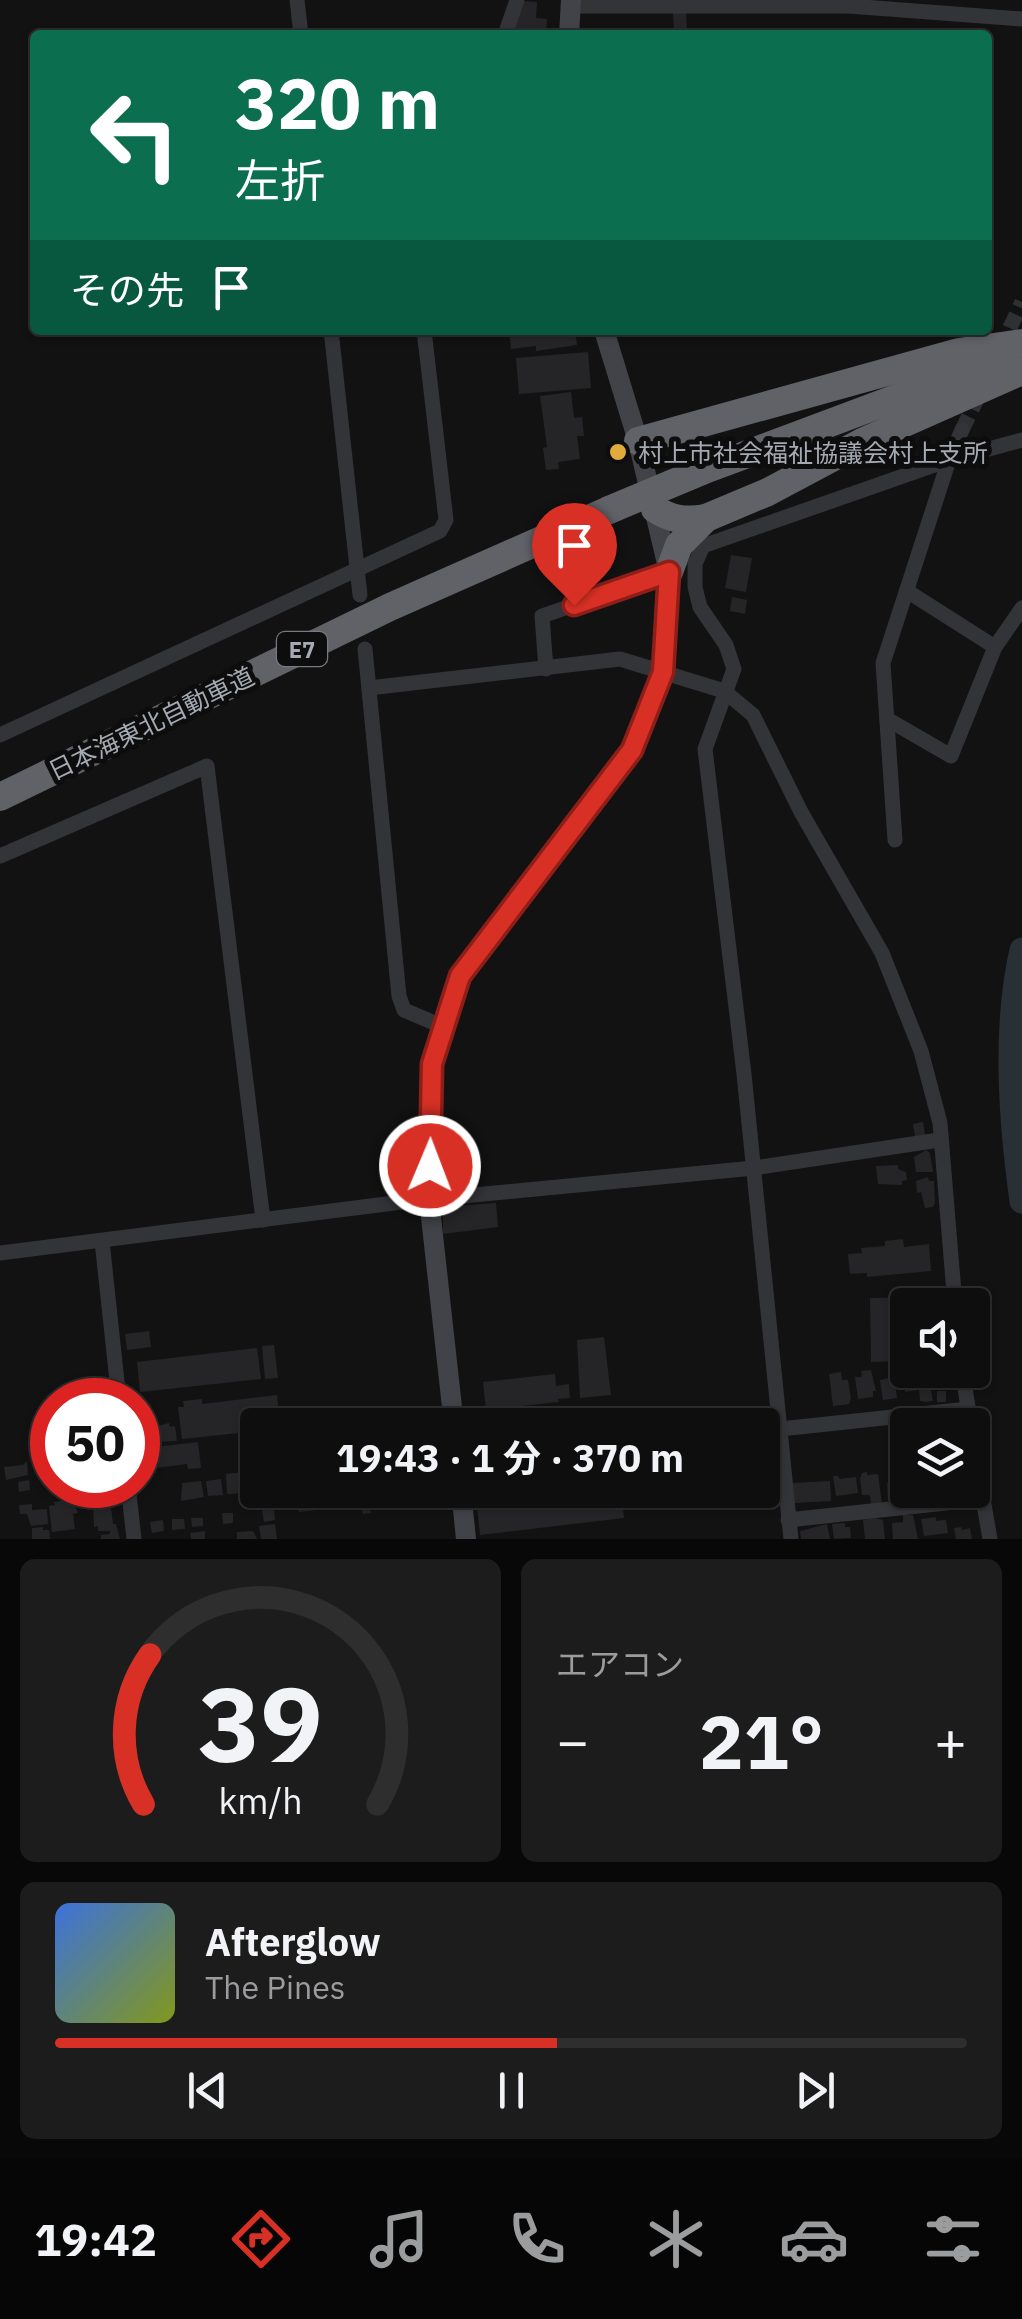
<!DOCTYPE html>
<html lang="ja">
<head>
<meta charset="utf-8">
<style>
  :root { --surface:#0e0e0e; --page:#1c1c1c; --text:#f1f3f6; --muted:#9b9c9e; --line:#2e2e2e; --accent:#d93025 }
  body { margin:0; font-family:"IBM Plex Sans","Noto Sans JP",sans-serif; background:var(--page); color:var(--text); height:100vh; display:flex; flex-direction:column; font-size:38px; white-space:nowrap }
  * { box-sizing:border-box; margin:0 }
  p { font-size:32px; color:var(--muted) }
  .icon { flex:none; width:55px; height:55px; fill:none; stroke:currentColor; stroke-width:2; stroke-linecap:round; stroke-linejoin:round }
  .map { position:relative; height:1539px; overflow:hidden }
  .side { display:flex; flex-direction:column; gap:20px; padding:20px; background:#080808; flex:1 }
  .side>* { flex:none }
  .guide { position:absolute; left:30px; top:30px; width:962px; height:305px; border-radius:10px; box-shadow:0 2px 8px #0004,0 0 0 2px var(--line); background:#0b6e4f; color:#fff; overflow:hidden }
  .buttons { position:absolute; left:890px; top:1288px; display:grid; gap:20px }
  .buttons a { display:grid; place-items:center; width:100px; height:100px; border-radius:10px; background:var(--surface); box-shadow:0 2px 8px #0004,0 0 0 2px var(--line); font-size:50px }
  .speed { position:absolute; left:30px; top:1378px; display:flex; gap:20px; font-size:50px; font-weight:700; text-align:center }
  .speed>* { display:grid; place-content:center; width:130px; height:130px; border-radius:50%; background:var(--surface); box-shadow:0 2px 8px #0004,0 0 0 2px var(--line); line-height:1 }
  .speed .limit { border:15px solid #d22; background:#fff; color:#111 }
  .pin { position:absolute; display:grid; place-items:center; width:85px; height:85px; color:#fff; margin:-102px -42px; border-radius:50% 50% 50% 0; rotate:-45deg; box-shadow:0 0 10px #0007 }
  .pin .icon { rotate:45deg }
  .me { position:absolute; width:110px; margin:-55px; rotate:1deg; stroke-linejoin:round; filter:drop-shadow(0 0 8px #0008) }
  .turn { display:flex; align-items:center; gap:35px; height:210px; padding:0 40px; font-size:45px }
  .turn .icon { width:130px; height:130px; stroke-width:2.5 }
  .turn b { display:block; font-size:70px; line-height:85px }
  .then { display:flex; align-items:center; height:95px; padding:0 40px; background:#0003; gap:20px; font-size:38px }
  .big { font-size:75px; font-weight:700; line-height:1.1 }
  .side .card { flex:1; display:flex; flex-direction:column; justify-content:center; gap:15px; min-width:0; padding:0 35px; border-radius:15px; background:var(--page) }
  .side .dial { align-items:center; gap:0 }
  .dial svg { height:260px; overflow:visible; fill:none; stroke:var(--line); stroke-width:7; stroke-linecap:round; text-anchor:middle }
  .dial text { fill:var(--text); stroke:none }
  .song { display:flex; align-items:center; gap:30px }
  .cover { width:120px; height:120px; border-radius:15px; background:linear-gradient(135deg,hsl(220 70% 55%),hsl(70 70% 35%)) }
  .played { height:10px; border-radius:5px; background:linear-gradient(90deg,var(--accent) 55%,var(--line) 55%) }
  .keys { display:flex; justify-content:space-around; direction:ltr }
  .heat { display:flex; justify-content:space-between; align-items:center; font-size:55px; direction:ltr }
  .side .tiles { flex:1; display:grid; gap:20px; grid-template-columns:1fr 1fr }
  .card:last-child { grid-column:span 2 }
  .trip { position:absolute; left:240px; top:1408px; width:540px; height:100px; border-radius:10px; background:var(--surface); box-shadow:0 2px 8px #0004,0 0 0 2px var(--line); font-weight:700; line-height:100px; text-align:center }
  .tabs { display:flex; height:160px; justify-content:space-around; align-items:center; background:#060606; color:var(--muted) }
  .tabs .icon { width:70px; height:70px }
  .tabs .active { color:var(--accent) }
  .tabs b { font-size:45px; color:var(--text) }
  .map>svg:first-child { display:block }
</style>
</head>
<body>
<div class="map">
<svg width="1022" height="1539" viewBox="0 0 1022 1539">
  <rect width="100%" height="100%" fill="#121213"/>
  <g fill="none" stroke-linecap="round" stroke-linejoin="round">
    <!-- river -->
    <path stroke="#293035" stroke-width="25" d="M1022,950C1004,1029 1011,1121 1022,1201"/>
  </g>
  <!-- building -->
  <g fill="#252527">
    <path d="M522,1L537,2L536,18L547,19L546,33L512,30Z"/>
    <path d="M673,11H686L687,35H674Z"/>
    <path d="M509,330H575L577,345L536,351V346L511,349Z"/>
    <path d="M588,352L591,388L519,394L516,358Z"/>
    <path d="M571,392L574,418L582,417L584,436H577L580,459L558,462L559,469L546,470L543,448L547,447L540,396Z"/>
    <path d="M625,445L627,455L608,456L612,447Z"/>
    <path d="M731,555L752,558L746,592L725,588Z"/>
    <path d="M732,597L747,600L745,614L730,611Z"/>
    <path d="M923,1122L925,1135L915,1137L913,1124Z"/>
    <path d="M926,1150L930,1153L933,1172H916L914,1157Z"/>
    <path d="M898,1165V1169L906,1172L907,1180L902,1181V1185L878,1184L876,1166Z"/>
    <path d="M928,1177L929,1181H934L935,1203L933,1207L925,1208L921,1192L917,1193L916,1181Z"/>
    <path d="M496,1203L498,1227L443,1234V1207Z"/>
    <path d="M903,1239L904,1247L929,1244L931,1271L867,1277V1273L850,1274L848,1254L862,1253L861,1248L885,1246V1241Z"/>
    <path d="M919,1297V1305H908V1334H894V1346H899V1361L871,1362L870,1298Z"/>
    <path d="M149,1331L151,1347L127,1350L125,1334Z"/>
    <path d="M604,1337L611,1395L580,1398L577,1340Z"/>
    <path d="M274,1345L278,1378L265,1379L262,1346Z"/>
    <path d="M257,1348L261,1379L140,1392L137,1362Z"/>
    <path d="M871,1370L876,1391H873V1397L858,1399L855,1377H862L861,1371Z"/>
    <path d="M927,1370L933,1401L926,1402L920,1401L919,1390L905,1392L902,1371Z"/>
    <path d="M841,1372L842,1380H848L851,1398L849,1404L833,1406L829,1374Z"/>
    <path d="M946,1373L947,1387L938,1388L937,1374Z"/>
    <path d="M555,1374L556,1386L569,1384L570,1398L558,1399L559,1402L486,1410L483,1382Z"/>
    <path d="M894,1377L897,1398L883,1400L880,1380Z"/>
    <rect x="937" y="1391" width="9" height="11"/>
    <path d="M277,1395L280,1425H258V1431L182,1439L178,1407H184L183,1401L202,1399V1404Z"/>
    <path d="M169,1423L170,1427L175,1426L177,1441L138,1443V1431Z"/>
    <path d="M198,1442L201,1468L188,1469L187,1464L156,1468V1473L140,1474L138,1449Z"/>
    <path d="M908,1450V1473L893,1474L892,1457L898,1456V1451Z"/>
    <circle cx="43" cy="1469" r="9"/>
    <path d="M27,1461L28,1475L6,1480L4,1467L23,1465Z"/>
    <path d="M244,1472L246,1493L227,1494L226,1474Z"/>
    <path d="M867,1472V1475L878,1474L882,1504L871,1505L870,1495H862L860,1479L862,1473Z"/>
    <path d="M833,1476H838L839,1479L856,1477L858,1493L836,1496Z"/>
    <path d="M221,1479L223,1495L208,1496L206,1481Z"/>
    <path d="M29,1480L30,1490L19,1492L18,1482Z"/>
    <path d="M201,1481L204,1497L181,1501L182,1483Z"/>
    <path d="M830,1481L831,1501L793,1503L792,1483Z"/>
    <path d="M887,1483H899L900,1500L888,1501Z"/>
    <path d="M296,1490H315L317,1510L299,1512Z"/>
    <path d="M338,1490H354L355,1509L339,1510Z"/>
    <path d="M359,1490H377L378,1494L390,1492L392,1503L370,1507L371,1513L363,1514Z"/>
    <path d="M397,1490H413V1493L406,1494L407,1501H399Z"/>
    <path d="M621,1490L624,1518L480,1535L477,1507Z"/>
    <path d="M72,1499L78,1513L73,1514L75,1529L52,1532L49,1506L55,1505L54,1502Z"/>
    <path d="M32,1504V1510L47,1509L48,1524L31,1526L27,1514H20L19,1505Z"/>
    <path d="M93,1506L111,1507L113,1524H116L120,1539H101V1535L110,1534V1531H98V1526L94,1527Z"/>
    <path d="M274,1508L275,1520L264,1522L262,1510Z"/>
    <path d="M222,1513H233V1523L223,1524Z"/>
    <path d="M903,1515H913L918,1539H893L892,1523L903,1522Z"/>
    <path d="M936,1517V1521L946,1520L948,1533L924,1536L921,1519Z"/>
    <path d="M191,1518H203V1526L192,1527Z"/>
    <path d="M875,1518L883,1520L885,1539H865L863,1520Z"/>
    <path d="M172,1519H184L185,1529L172,1530Z"/>
    <path d="M163,1520L164,1531L152,1533L150,1522Z"/>
    <path d="M845,1523V1527H850L851,1538L834,1539L832,1524Z"/>
    <path d="M275,1524L277,1539H261L259,1526Z"/>
    <path d="M827,1524L830,1539H801L800,1531Z"/>
    <path d="M43,1527V1530H49L50,1539H32V1528Z"/>
    <path d="M961,1527L962,1530L970,1528L972,1539H956L954,1528Z"/>
    <path d="M205,1531V1539H191L190,1533Z"/>
    <path d="M253,1531L257,1539H237V1532Z"/>
  </g>
  <g fill="none" stroke-linecap="round" stroke-linejoin="round">
    <!-- minor-tunnel -->
    <g stroke="#2f3033" stroke-width="15" stroke-dasharray="15 8" stroke-linecap="butt">
      <path d="M1000,349L1022,302"/>
      <path d="M962,430L980,393"/>
    </g>
    <!-- minor -->
    <g stroke="#333438" stroke-width="15">
      <path d="M297,0L301,35"/>
      <path d="M570,6H849V0"/>
      <path d="M849,6L1022,19"/>
      <path d="M505,35L517,0"/>
      <path d="M331,330L360,595"/>
      <path d="M907,591L995,647"/>
      <path d="M365,649L399,996L404,1010L444,1027"/>
      <path d="M546,669L542,616L669,572"/>
      <path d="M369,688L620,659L724,691L753,715L801,812L882,953L921,1051L940,1123L955,1305"/>
      <path d="M887,719L951,756L995,647L1022,608"/>
      <path d="M0,735L440,531L446,520L424,330"/>
      <path d="M895,840L883,663L949,460L962,430"/>
      <path d="M0,856L207,766L263,1220"/>
      <path d="M102,1241L119,1400"/>
      <path d="M0,1253L402,1202L754,1168L939,1140"/>
      <path d="M962,1370L971,1425"/>
      <path d="M780,1429L968,1409"/>
      <path d="M972,1436L990,1539"/>
      <path d="M128,1485L134,1539"/>
      <path d="M788,1520L983,1499"/>
      <path d="M791,1539L744,1074L705,749L734,669L726,645L700,607L695,587V564L703,546L949,460L1022,440"/>
    </g>
    <!-- secondary -->
    <g stroke="#414348" stroke-width="20">
      <path d="M569,35L571,0"/>
      <path d="M454,1425L429,1199L432,1064L460,975L632,750L663,672L669,572L638,441L604,330"/>
      <path d="M461,1490L466,1539"/>
    </g>
    <!-- motorway -->
    <g stroke="#606268" stroke-width="28">
      <path d="M638,441L959,352L1022,343"/>
      <path d="M702,471L1006,357"/>
      <path d="M655,509C672,520 685,521 706,518"/>
      <path d="M669,572L679,545L706,518L768,492L862,442L1022,371"/>
      <path d="M0,797L390,607L609,510"/>
    </g>
    <!-- motorway-bridge -->
    <path stroke="#606268" stroke-width="28" d="M609,510L702,471"/>
  </g>
  <g fill="none" stroke-linecap="round" stroke-linejoin="round">
    <!-- route casing -->
    <g stroke="#8d1f18" stroke-width="25">
      <path id="route" d="M430,1166L432,1064L460,976L632,750L663,672L669,572L574,605"/>
    </g>
    <!-- route -->
    <use href="#route" stroke="#d93025" stroke-width="18"/>
  </g>
  <!-- markers -->
  <circle fill="#e0aa3d" stroke="#0d0d0e" stroke-width="4" cx="618" cy="452" r="10"/>
  <g text-anchor="middle" dominant-baseline="central" stroke-width="10" stroke-linejoin="round" paint-order="stroke">
    <!-- shield labels -->
    <rect fill="#0d0d0e" stroke="#777a81" stroke-width="2.5" x="277" y="632" width="50" height="34" rx="8"/>
    <g font-size="22" font-weight="bold" fill="#a4a9b2">
      <text x="302" y="649">E7</text>
    </g>
    <!-- poi labels -->
    <g font-size="25" fill="#a4a9b2" stroke="#0d0d0e" text-anchor="start">
      <text x="638" y="452">村上市社会福祉協議会村上支所</text>
    </g>
    <!-- street labels -->
    <g font-size="25" fill="#a4a9b2" stroke="#0d0d0e">
      <text transform="translate(151 723) rotate(-26)">日本海東北自動車道</text>
    </g>
  </g>
</svg>
<div class="buttons">
<a><svg class="icon" aria-label="sound" viewBox="0 0 24 24"><path d="M4 9h4l5-4v14l-5-4H4zM17 9q2 3 0 6"/></svg></a>
<a><svg class="icon" aria-label="layers" viewBox="0 0 24 24"><path d="M12 4l9 5-9 5-9-5zM3 14l9 5 9-5"/></svg></a>
</div>
<div class="speed"><div class="limit">50</div></div>
<div class="pin" style="left:574px;top:605px;background:#d93025"><svg class="icon" aria-label="arrive" viewBox="0 0 24 24"><path d="M6 21V4h12l-3 4 3 4H6"/></svg></div>
<svg class="me" style="left:430px;top:1166px" viewBox="-20 -20 40 40"><circle r="17" fill="#d93025" stroke="#fff" stroke-width="3"/><path d="M0-11L8 9 0 5-8 9z" fill="#fff"/></svg>
<div class="trip">19:43 · 1 分 · 370 m</div>
<div class="guide">
<div class="turn"><svg class="icon" aria-label="left" viewBox="0 0 24 24"><path d="M17 20v-9H6M10 6l-5 5 5 5"/></svg><div><b>320 m</b>左折</div></div>
<div class="then">その先<svg class="icon" aria-label="arrive" viewBox="0 0 24 24"><path d="M6 21V4h12l-3 4 3 4H6"/></svg></div>
</div>
</div>
<section class="side">
<div class="tiles">
<div class="card dial"><svg viewBox="0 0 100 80">
<path d="M14 69A42 42 0 1 1 86 69"/>
<path d="M14 69A42 42 0 0 1 16 23" stroke="#d93025"/>
<text x="50" y="56" font-size="32" font-weight="700">39</text>
<text x="50" y="72" font-size="11">km/h</text>
</svg></div>
<div class="card"><p>エアコン</p>
<div class="heat"><a>−</a><b class="big">21°</b><a>+</a></div>
</div>
<div class="card">
<div class="song"><i class="cover"></i><div><b>Afterglow</b><p>The Pines</p></div></div>
<div class="played"></div>
<div class="keys"><svg class="icon" aria-label="previous" viewBox="0 0 24 24"><path d="M18 5L8 12l10 7zM5 5v14"/></svg><svg class="icon" aria-label="pause" viewBox="0 0 24 24"><path d="M8 5v14M16 5v14"/></svg><svg class="icon" aria-label="next" viewBox="0 0 24 24"><path d="M6 5l10 7-10 7zM19 5v14"/></svg></div>
</div>
</div>
</section>
<nav class="tabs">
<b>19:42</b>
<svg class="icon active" aria-label="directions" viewBox="0 0 24 24"><path d="M12 3l9 9-9 9-9-9zM9 14v-3h6M13 9l2 2-2 2"/></svg>
<svg class="icon" aria-label="music" viewBox="0 0 24 24"><path d="M9 18V5l10-2v13"/><circle cx="6" cy="18" r="3"/><circle cx="16" cy="16" r="3"/></svg>
<svg class="icon" aria-label="phone" viewBox="0 0 24 24"><path d="M5 4h4l2 5-3 2q2 4 5 5l2-3 5 2v4C11 20 4 13 5 4z"/></svg>
<svg class="icon" aria-label="climate" viewBox="0 0 24 24"><path d="M12 3v18M4 7l16 10M4 17L20 7"/></svg>
<svg class="icon" aria-label="car" viewBox="0 0 24 24"><path d="M5 17H2v-5l4-1 3-4h7l3 4 3 1v5h-3M9 17h6M6 11h13"/><circle cx="7" cy="17" r="2"/><circle cx="17" cy="17" r="2"/></svg>
<svg class="icon" aria-label="filters" viewBox="0 0 24 24"><path d="M4 7h16M4 17h16"/><circle cx="9" cy="7" r="2"/><circle cx="15" cy="17" r="2"/></svg>
</nav>
</body>
</html>
